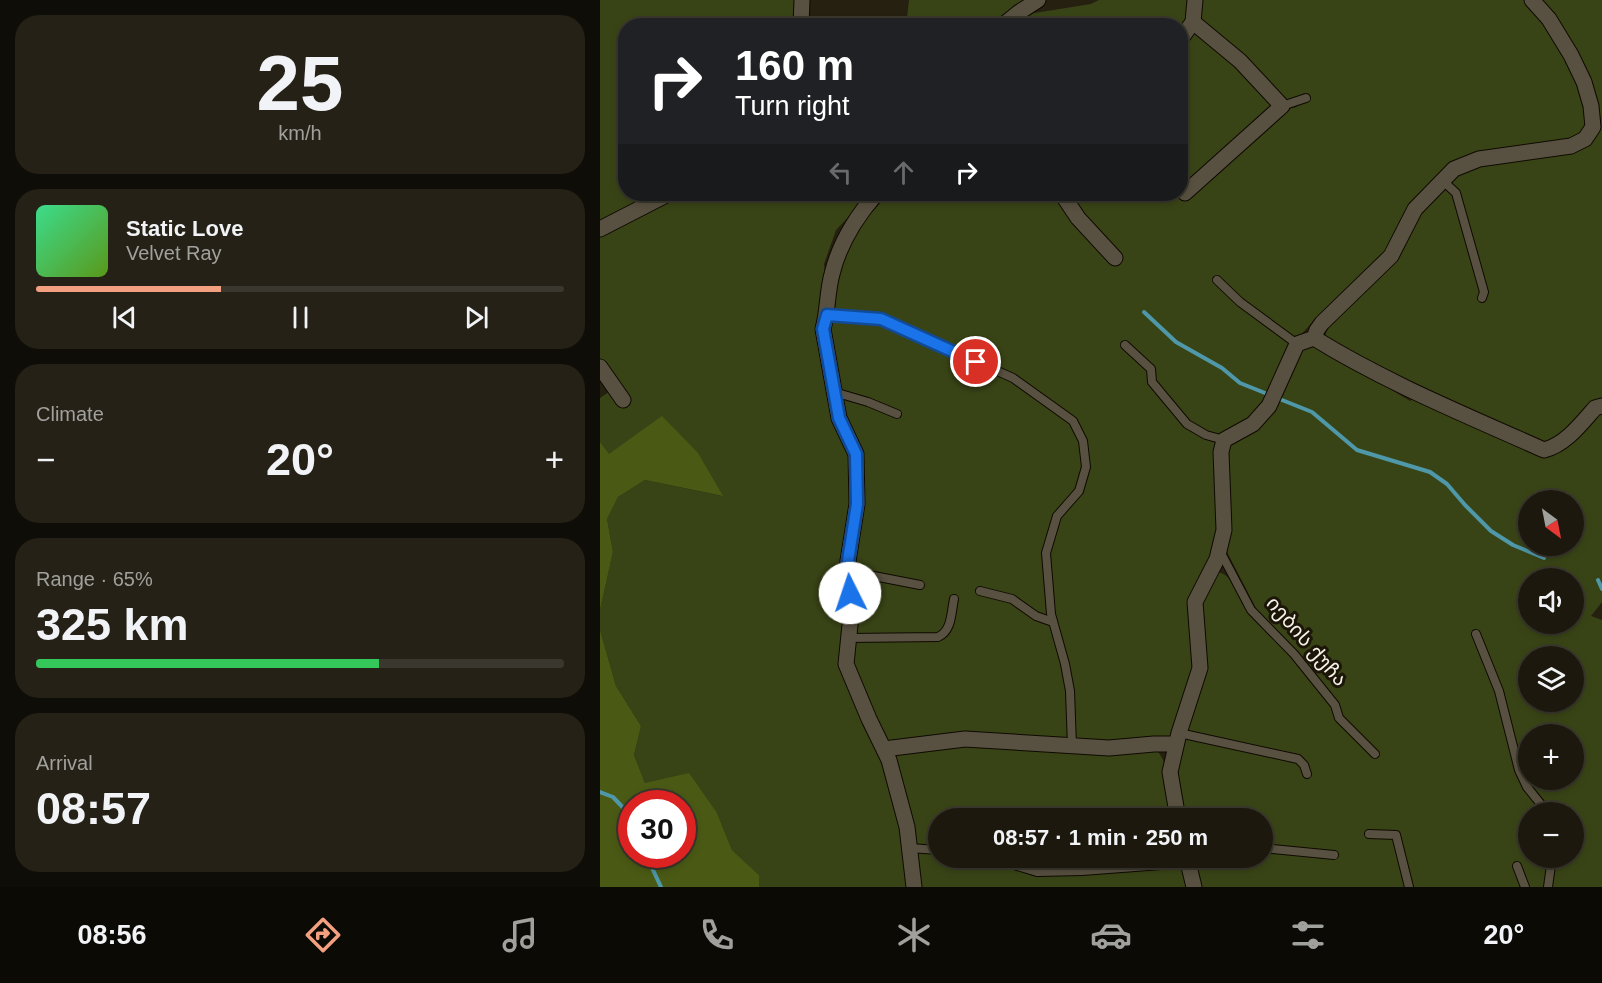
<!DOCTYPE html>
<html lang="en">
<head>
<meta charset="utf-8">
<style>
  :root { --surface:#1c180d; --page:#252116; --text:#f1f3f6; --muted:#a0a09d; --line:#3a372e; --accent:#f3a081 }
  body { margin:0; font-family:Helvetica,"Noto Sans Georgian",sans-serif; background:var(--page); color:var(--text); height:100vh; display:flex; flex-direction:column; font-size:22px; white-space:nowrap }
  * { box-sizing:border-box; margin:0 }
  p { font-size:20px; color:var(--muted) }
  .icon { flex:none; width:33px; height:33px; fill:none; stroke:currentColor; stroke-width:2; stroke-linecap:round; stroke-linejoin:round }
  .map { position:relative; flex:1; overflow:hidden }
  .details { display:flex; flex-direction:column; gap:15px; padding:15px; background:#0f0d07; width:600px }
  .details>* { flex:none }
  .hud { position:absolute; left:18px; top:18px; width:570px; height:183px; border-radius:24px; box-shadow:0 3px 9px #0003,0 0 0 2px var(--line); background:#202124; color:#fff; overflow:hidden }
  .needle { width:39px; rotate:148deg }
  .controls { position:absolute; left:918px; top:490px; display:grid; gap:12px }
  .controls a { display:grid; place-items:center; width:66px; height:66px; border-radius:50%; background:var(--surface); box-shadow:0 3px 9px #0003,0 0 0 2px var(--line); font-size:30px }
  .speed { position:absolute; left:18px; top:790px; display:flex; gap:12px; font-size:30px; font-weight:700; text-align:center }
  .speed>* { display:grid; place-content:center; width:78px; height:78px; border-radius:50%; background:var(--surface); box-shadow:0 3px 9px #0003,0 0 0 2px var(--line); line-height:1 }
  .speed .limit { border:9px solid #d22; background:#fff; color:#111 }
  .pin { position:absolute; display:grid; place-items:center; width:51px; height:51px; color:#fff; margin:-26px; border:3px solid #fff; border-radius:50%; box-shadow:0 2px 6px #0007 }
  .me { position:absolute; width:66px; margin:-33px; rotate:356deg; stroke-linejoin:round; filter:drop-shadow(0 0 4px #0008) }
  .turn { display:flex; align-items:center; gap:21px; height:126px; padding:0 18px; font-size:27px }
  .turn .icon { width:78px; height:78px; stroke-width:2.5 }
  .turn b { display:block; font-size:42px; line-height:51px }
  .lanes { display:flex; align-items:center; height:57px; padding:0 18px; background:#0003; justify-content:center; gap:30px; direction:ltr }
  .lanes .off { opacity:.35 }
  .big { font-size:45px; font-weight:700; line-height:1.1 }
  .details .tile { flex:1; display:flex; flex-direction:column; justify-content:center; gap:9px; min-width:0; padding:0 21px; border-radius:24px; background:var(--page) }
  .details .dial { align-items:center; gap:0 }
  .dial b { font-size:78px; line-height:1 }
  .song { display:flex; align-items:center; gap:18px }
  .cover { width:72px; height:72px; border-radius:9px; background:linear-gradient(135deg,hsl(150 70% 55%),hsl(90 70% 35%)) }
  .played { height:6px; border-radius:3px; background:linear-gradient(90deg,var(--accent) 35%,var(--line) 35%) }
  .keys { display:flex; justify-content:space-around; direction:ltr }
  .heat { display:flex; justify-content:space-between; align-items:center; font-size:33px; direction:ltr }
  .charge { height:9px; border-radius:4px; background:linear-gradient(90deg,#34c759 65%,var(--line) 0) }
  .trip { position:absolute; left:328px; top:808px; width:345px; height:60px; border-radius:30px; background:var(--surface); box-shadow:0 3px 9px #0003,0 0 0 2px var(--line); font-weight:700; line-height:60px; text-align:center }
  .dock { display:flex; height:96px; justify-content:space-around; align-items:center; background:#0b0a05; color:var(--muted) }
  .dock .icon { width:42px; height:42px }
  .dock .selected { color:var(--accent) }
  .dock b { font-size:27px; color:var(--text) }
  main { display:flex; flex:1; min-height:0 }
  .map>svg:first-child { display:block }
</style>
</head>
<body>
<main>
<section class="details">
<div class="tile dial"><b>25</b><p>km/h</p></div>
<div class="tile">
<div class="song"><i class="cover"></i><div><b>Static Love</b><p>Velvet Ray</p></div></div>
<div class="played"></div>
<div class="keys"><svg class="icon" aria-label="previous" viewBox="0 0 24 24"><path d="M18 5L8 12l10 7zM5 5v14"/></svg><svg class="icon" aria-label="pause" viewBox="0 0 24 24"><path d="M8 5v14M16 5v14"/></svg><svg class="icon" aria-label="next" viewBox="0 0 24 24"><path d="M6 5l10 7-10 7zM19 5v14"/></svg></div>
</div>
<div class="tile"><p>Climate</p>
<div class="heat"><a>−</a><b class="big">20°</b><a>+</a></div>
</div>
<div class="tile"><p>Range · 65%</p><b class="big">325 km</b><div class="charge"></div></div>
<div class="tile"><p>Arrival</p><b class="big">08:57</b></div>
</section>
<div class="map">
<svg width="1002" height="887" viewBox="0 0 1002 887">
  <rect width="100%" height="100%" fill="#262011"/>
  <!-- green -->
  <g fill="#394416" fill-rule="evenodd">
    <path d="M0,0H198L197,25L26,26V194H59L0,225Z"/>
    <path d="M309,0H426C415,10 400,14 391,25L306,26Z"/>
    <path d="M499,0H589L585,27L581,33L580,26H408L422,15L491,4Z"/>
    <path d="M600,0H926L965,54L984,92L987,125L983,134L968,144L855,164L786,255L736,305L720,314L694,342L664,405L648,422L622,433L614,448L618,479V521L615,548L591,600L596,664L575,730L568,738L525,742H287L252,667L253,563L261,504L228,331L237,275L262,223L289,194H580L581,49L594,32L602,33L683,110L697,107L695,98L683,102L597,18Z"/>
    <path d="M939,0H1002V401L948,447L811,386L725,338L728,325L819,210L844,183L858,192L847,181L882,161L976,149L997,129Z"/>
    <path d="M78,194H270L236,230L224,264L227,291L218,326L252,458L247,600L242,663L285,760L294,794L309,887H159V875L132,850L117,813L45,783L34,755L41,726L16,686L0,630V610L13,552L7,519L18,497L45,480L122,496L9,455L0,442V398L19,385L0,359V234Z"/>
    <path d="M715,343L810,401L817,396L940,454L1002,411V602L991,616L1002,620V887H597L590,858H663V819H582L574,771L603,667L601,617L604,592L618,572C636,577 638,598 648,612C658,624 683,641 696,651L658,612L624,546L627,444L656,425L701,349ZM928,501H974V546H928ZM928,579H974V624H928ZM928,657H974V702H928ZM928,735H974V780H928ZM928,813H974V858H928Z"/>
    <path d="M368,742L554,747C571,764 572,796 576,819H339V858H584L590,887H320L289,751Z"/>
  </g>
  <!-- forest -->
  <g fill="#4a5a14" fill-rule="evenodd">
    <path d="M62,416L98,453L123,496L45,480L18,497L7,519L13,552L0,610V442L9,454Z"/>
    <path d="M0,630L16,686L41,726L34,755L45,783L89,773L117,813L132,850L159,875V887H0ZM32,804H82V855H32Z"/>
  </g>
  <g fill="none" stroke-linecap="round" stroke-linejoin="round">
    <!-- stream -->
    <g stroke="#4e98a9" stroke-width="4">
      <path d="M544,312L576,342L622,368L640,383L665,393"/>
      <path d="M682,400L712,412L757,450L830,472L847,484L865,505L891,531L913,545L944,558"/>
      <path d="M998,580L1002,589"/>
      <path d="M0,792L13,797L32,817"/>
      <path d="M46,855L61,887"/>
    </g>
    <!-- lane casing -->
    <g stroke="#0f0901" stroke-width="10">
      <g id="lane">
        <path d="M682,106L706,98"/>
        <path d="M843,181L856,193L884,292L882,298"/>
        <path d="M617,280L640,302L697,344"/>
        <path d="M227,315L281,319L413,378L473,421L483,441L486,467L479,491L457,516L446,553L451,614L465,664L470,691L472,746"/>
        <path d="M525,345L551,369L552,382L587,424L606,435L624,440"/>
        <path d="M234,392L268,402L297,414"/>
        <path d="M621,553L651,610L694,654L735,705L739,718L775,754"/>
        <path d="M248,571L320,585"/>
        <path d="M380,591L412,599L436,616L453,622"/>
        <path d="M876,634L899,691L919,770L927,787L948,813"/>
        <path d="M249,638L338,637C352,631 351,613 354,599"/>
        <path d="M579,733L698,759L704,765L707,774"/>
        <path d="M769,834L796,835L809,887"/>
        <path d="M309,848L339,850"/>
        <path d="M663,848L734,855"/>
        <path d="M391,858L437,872L482,871L588,863"/>
        <path d="M917,866L925,887"/>
        <path d="M948,887L952,858"/>
      </g>
    </g>
    <!-- street casing -->
    <g stroke="#0f0901" stroke-width="17">
      <g id="street">
        <path d="M201,26L202,0"/>
        <path d="M402,26L418,13L438,0"/>
        <path d="M580,40L593,22L595,0"/>
        <path d="M585,193L682,106L640,61L593,22"/>
        <path d="M276,194C257,216 239,245 232,274C227,292 228,311 223,329L239,418L256,454L257,504L248,561L251,615L246,664L269,719L289,760L307,827L314,887"/>
        <path d="M462,194L478,218L515,258"/>
        <path d="M0,229L68,194"/>
        <path d="M714,338L717,330L722,323L791,256L815,209L854,169L879,159L971,146L985,139L993,127L991,106L984,82L971,55L949,19L932,0"/>
        <path d="M714,338C787,383 866,415 944,450C965,445 981,424 995,408L1002,406"/>
        <path d="M0,367L23,400"/>
        <path d="M284,749L365,739L509,748L554,744H576"/>
        <path d="M578,819L570,772L579,733L600,668L595,602L617,559L624,530L621,452L624,440L653,424L669,406L697,344L714,338"/>
        <path d="M587,858L594,887"/>
      </g>
    </g>
    <!-- lane -->
    <use href="#lane" stroke="#585141" stroke-width="8"/>
    <!-- street -->
    <use href="#street" stroke="#585141" stroke-width="15"/>
  </g>
  <g fill="none" stroke-linecap="round" stroke-linejoin="round">
    <!-- route casing -->
    <g stroke="#114b97" stroke-width="15">
      <path id="route" d="M250,593L248,561L257,504L256,454L239,418L223,329L227,315L281,319L376,362"/>
    </g>
    <!-- route -->
    <use href="#route" stroke="#1a73e8" stroke-width="10"/>
  </g>
  <g text-anchor="middle" dominant-baseline="central" stroke-width="6" stroke-linejoin="round" paint-order="stroke">
    <!-- street labels -->
    <g font-size="20" fill="#f6f2e8" stroke="#1c1608">
      <text transform="translate(707 641) rotate(49)">იების ქუჩა</text>
    </g>
  </g>
</svg>
<div class="controls">
<a><svg class="needle" viewBox="-14 -14 28 28"><path d="M0-13l5 13h-10z" fill="#e53935"/><path d="M0 13l5-13h-10z" fill="#a0a09d"/></svg></a>
<a><svg class="icon" aria-label="sound" viewBox="0 0 24 24"><path d="M4 9h4l5-4v14l-5-4H4zM17 9q2 3 0 6"/></svg></a>
<a><svg class="icon" aria-label="layers" viewBox="0 0 24 24"><path d="M12 4l9 5-9 5-9-5zM3 14l9 5 9-5"/></svg></a>
<a>+</a>
<a>−</a>
</div>
<div class="speed"><div class="limit">30</div></div>
<div class="pin" style="left:376px;top:362px;background:#d93025"><svg class="icon" aria-label="arrive" viewBox="0 0 24 24"><path d="M6 21V4h12l-3 4 3 4H6"/></svg></div>
<svg class="me" style="left:250px;top:593px" viewBox="-20 -20 40 40"><circle r="19" fill="#fff"/><path d="M0-13L10 11 0 6-10 11z" fill="#1a73e8"/></svg>
<div class="trip">08:57 · 1 min · 250 m</div>
<div class="hud">
<div class="turn"><svg class="icon" aria-label="right" viewBox="0 0 24 24"><path d="M7 20v-9h11M14 6l5 5-5 5"/></svg><div><b>160 m</b>Turn right</div></div>
<div class="lanes"><svg class="icon off" aria-label="left" viewBox="0 0 24 24"><path d="M17 20v-9H6M10 6l-5 5 5 5"/></svg><svg class="icon off" aria-label="ahead" viewBox="0 0 24 24"><path d="M12 20V5M6 11l6-6 6 6"/></svg><svg class="icon" aria-label="right" viewBox="0 0 24 24"><path d="M7 20v-9h11M14 6l5 5-5 5"/></svg></div>
</div>
</div>
</main>
<nav class="dock">
<b>08:56</b>
<svg class="icon selected" aria-label="directions" viewBox="0 0 24 24"><path d="M12 3l9 9-9 9-9-9zM9 14v-3h6M13 9l2 2-2 2"/></svg>
<svg class="icon" aria-label="music" viewBox="0 0 24 24"><path d="M9 18V5l10-2v13"/><circle cx="6" cy="18" r="3"/><circle cx="16" cy="16" r="3"/></svg>
<svg class="icon" aria-label="phone" viewBox="0 0 24 24"><path d="M5 4h4l2 5-3 2q2 4 5 5l2-3 5 2v4C11 20 4 13 5 4z"/></svg>
<svg class="icon" aria-label="climate" viewBox="0 0 24 24"><path d="M12 3v18M4 7l16 10M4 17L20 7"/></svg>
<svg class="icon" aria-label="car" viewBox="0 0 24 24"><path d="M5 17H2v-5l4-1 3-4h7l3 4 3 1v5h-3M9 17h6M6 11h13"/><circle cx="7" cy="17" r="2"/><circle cx="17" cy="17" r="2"/></svg>
<svg class="icon" aria-label="filters" viewBox="0 0 24 24"><path d="M4 7h16M4 17h16"/><circle cx="9" cy="7" r="2"/><circle cx="15" cy="17" r="2"/></svg>
<b>20°</b>
</nav>
</body>
</html>
